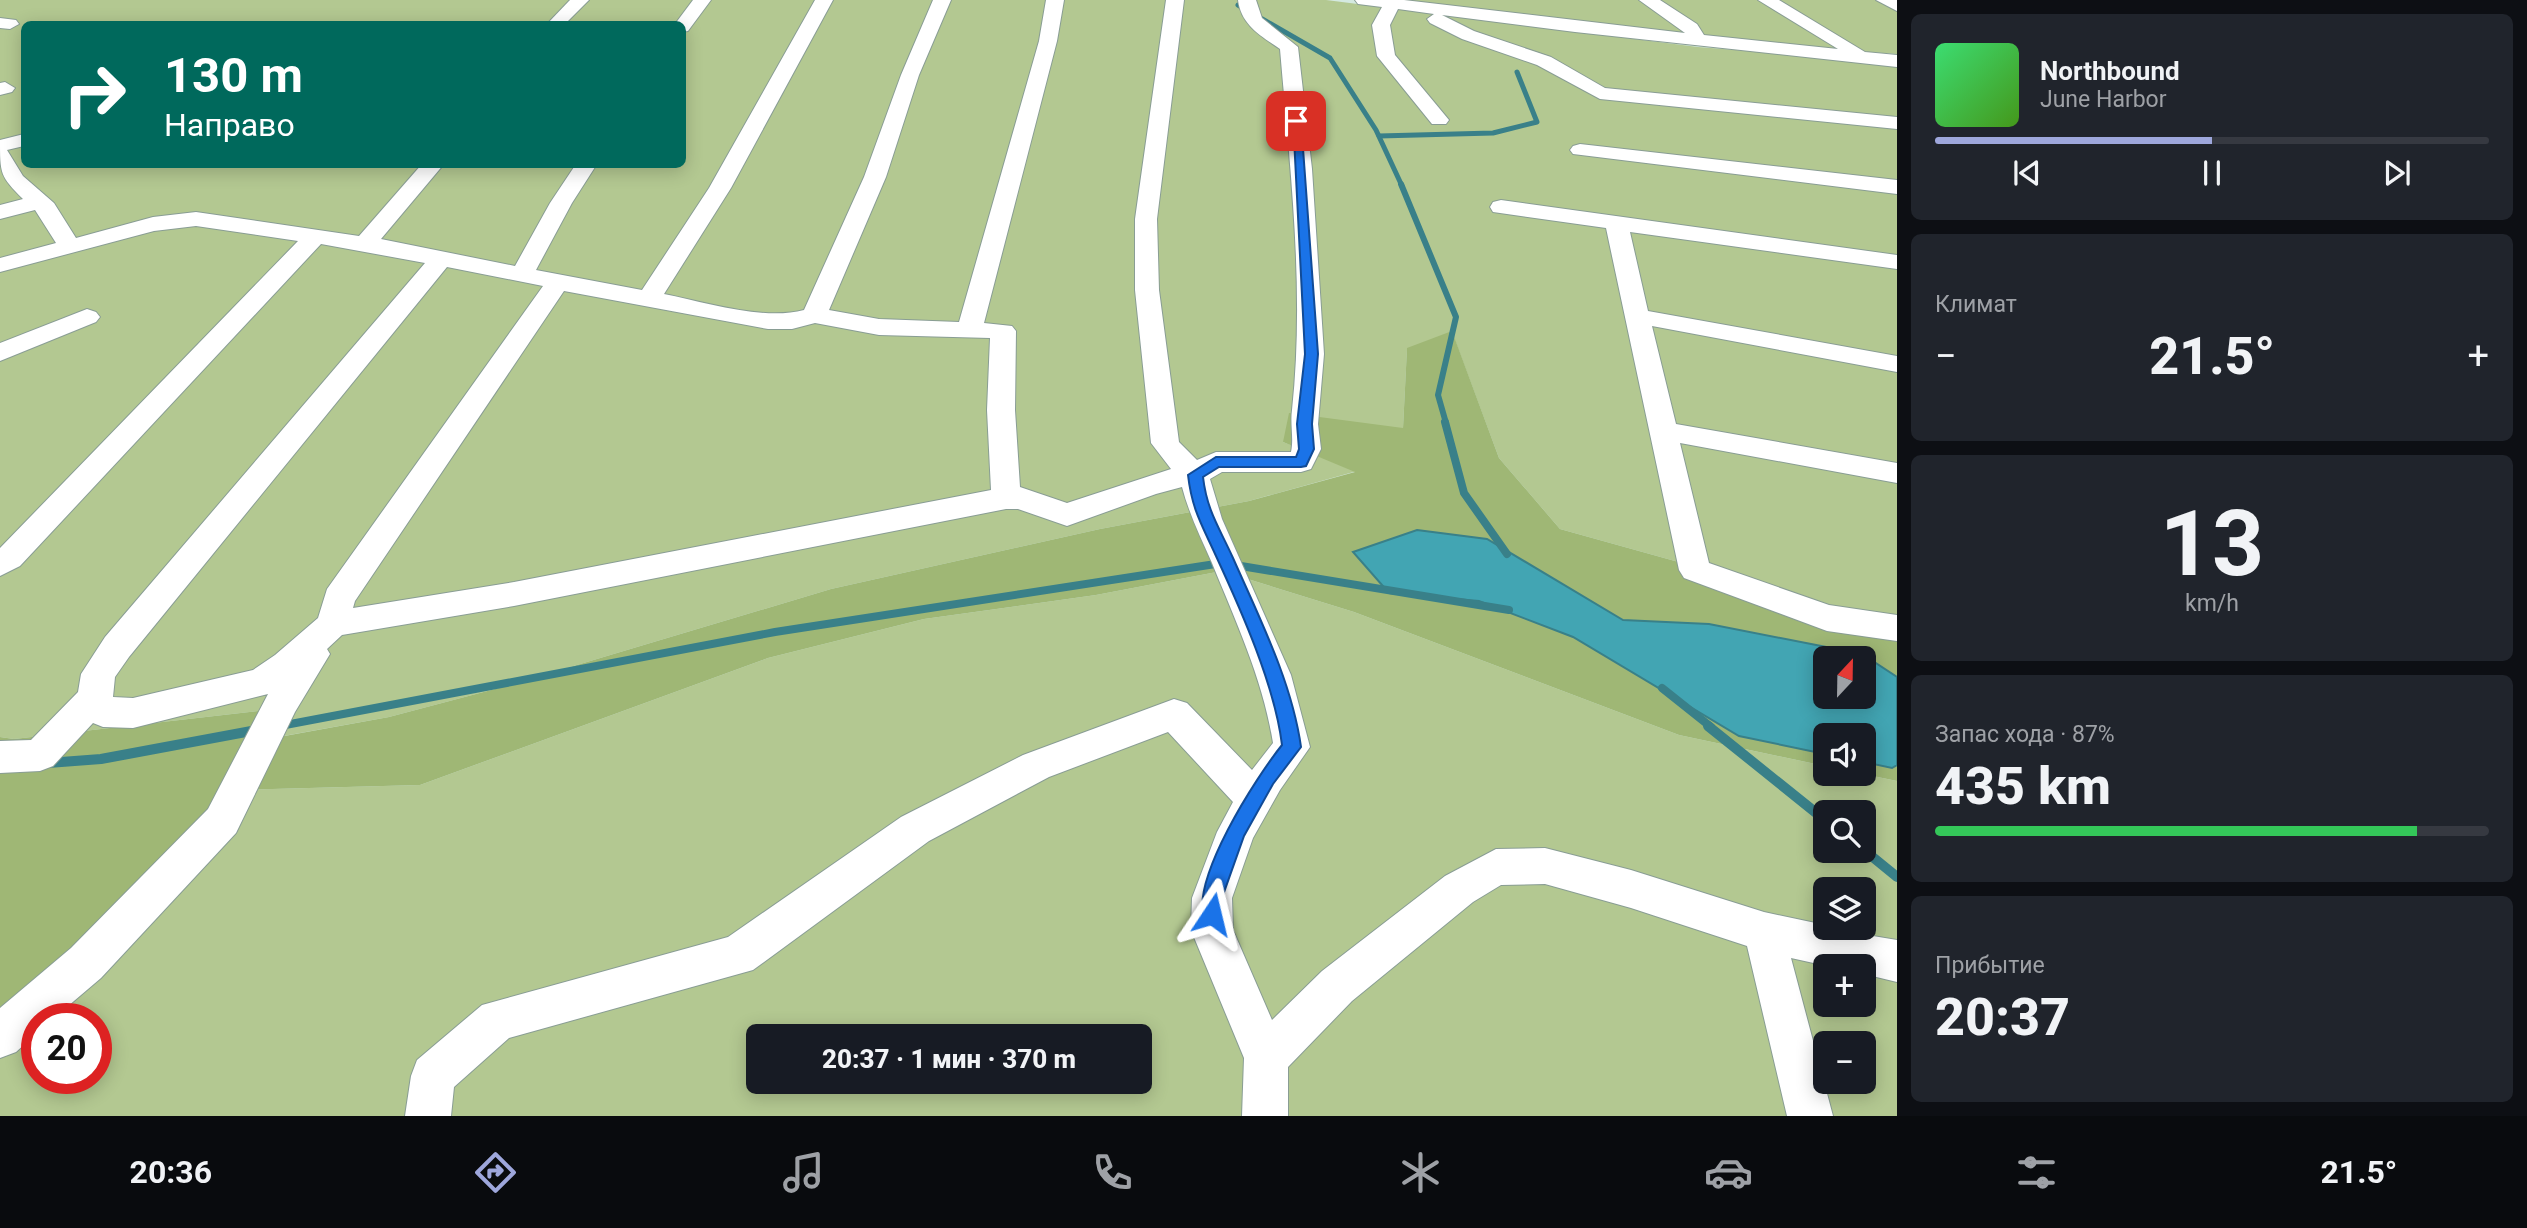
<!DOCTYPE html>
<html lang="ru">
<head>
<meta charset="utf-8">
<style>
  :root { --surface:#171b24; --page:#20242c; --text:#f1f3f6; --muted:#9ea1a6; --line:#363941; --accent:#9ea7dc }
  body { margin:0; font-family:Roboto,sans-serif; background:var(--page); color:var(--text); height:100vh; display:flex; flex-direction:column; font-size:26px; white-space:nowrap }
  * { box-sizing:border-box; margin:0 }
  p { font-size:23px; color:var(--muted) }
  .icon { flex:none; width:38px; height:38px; fill:none; stroke:currentColor; stroke-width:2; stroke-linecap:round; stroke-linejoin:round }
  .map { position:relative; flex:1; overflow:hidden }
  .panel { display:flex; flex-direction:column; gap:14px; padding:14px; background:#0d0f14; width:630px }
  .panel>* { flex:none }
  .guide { position:absolute; left:21px; top:21px; width:665px; height:147px; border-radius:10px; box-shadow:0 4px 18px #0003; background:#00695c; color:#fff; overflow:hidden }
  .needle { width:46px; rotate:22deg }
  .fabs { position:absolute; left:1813px; top:646px; display:grid; gap:14px }
  .fabs a { display:grid; place-items:center; width:63px; height:63px; border-radius:10px; background:var(--surface); box-shadow:0 4px 18px #0003; font-size:35px }
  .speed { position:absolute; left:21px; top:1003px; display:flex; gap:14px; font-size:35px; font-weight:700; text-align:center }
  .speed>* { display:grid; place-content:center; width:91px; height:91px; border-radius:50%; background:var(--surface); box-shadow:0 4px 18px #0003; line-height:1 }
  .speed .limit { border:10px solid #d22; background:#fff; color:#111 }
  .pin { position:absolute; display:grid; place-items:center; width:60px; height:60px; color:#fff; margin:-30px; border-radius:14px; box-shadow:0 4px 10px #0006 }
  .me { position:absolute; width:77px; margin:-38px; rotate:10deg; stroke-linejoin:round; filter:drop-shadow(0 0 5px #0008) }
  .turn { display:flex; align-items:center; gap:24px; height:147px; padding:0 28px; font-size:32px }
  .turn .icon { width:91px; height:91px; stroke-width:2.5 }
  .turn b { display:block; font-size:49px; line-height:60px }
  .big { font-size:52px; font-weight:800; line-height:1.1 }
  .panel .tile { flex:1; display:flex; flex-direction:column; justify-content:center; gap:10px; min-width:0; padding:0 24px; border-radius:10px; background:var(--page) }
  .panel .dial { align-items:center; gap:0 }
  .dial b { font-size:91px; line-height:1 }
  .song { display:flex; align-items:center; gap:21px }
  .cover { width:84px; height:84px; border-radius:10px; background:linear-gradient(135deg,hsl(140 70% 55%),hsl(100 70% 35%)) }
  .played { height:7px; border-radius:4px; background:linear-gradient(90deg,var(--accent) 50%,var(--line) 50%) }
  .keys { display:flex; justify-content:space-around; direction:ltr }
  .heat { display:flex; justify-content:space-between; align-items:center; font-size:38px; direction:ltr }
  .charge { height:10px; border-radius:5px; background:linear-gradient(90deg,#34c759 87%,var(--line) 0) }
  .trip { position:absolute; left:746px; top:1024px; width:406px; height:70px; border-radius:10px; background:var(--surface); box-shadow:0 4px 18px #0003; font-weight:800; line-height:70px; text-align:center }
  .menu { display:flex; height:112px; justify-content:space-around; align-items:center; background:#090b0e; color:var(--muted) }
  .menu .icon { width:49px; height:49px }
  .menu .selected { color:var(--accent) }
  .menu b { font-size:32px; color:var(--text) }
  main { display:flex; flex:1; min-height:0 }
  .map>svg:first-child { display:block }
</style>
</head>
<body>
<main>
<div class="map">
<svg width="1897" height="1116" viewBox="0 0 1897 1116">
  <rect width="100%" height="100%" fill="#d4e9e0"/>
  <!-- green -->
  <g fill="#b3c891" fill-rule="evenodd">
    <path d="M0,0H1326L1698,47L1897,63V623L1560,529L1499,458L1452,332L1407,349L1403,428L1283,442L1357,471L1249,501L1100,529L831,589L510,685L389,717L256,741L258,711L14,739L0,737ZM24,24H682V164H24Z"/>
    <path d="M1399,0H1897V54L1712,41Z"/>
    <path d="M1222,571L1354,612L1679,735L1825,766V774H1863L1897,781V1116H0V1031L239,790L420,785L768,658L924,619L1096,595ZM1825,812H1864V850H1825ZM1825,889H1864V928H1825ZM1825,966H1864V1004H1825ZM37,1018H96V1078H37ZM758,1036H1139V1082H758ZM1825,1043H1864V1082H1825Z"/>
  </g>
  <!-- forest -->
  <path fill="#9fb775" fill-rule="evenodd" d="M1452,331L1499,458L1560,529L1897,623V781L1863,774L1864,735H1825V766L1679,735L1354,612L1222,571L1096,595L924,619L768,658L420,785L239,790L0,1031V737L14,739L258,711L257,741L389,717L510,685L831,589L1100,529L1249,501L1355,472L1283,442L1289,413L1403,428L1407,348ZM1825,658H1864V696H1825Z"/>
  <!-- water -->
  <path fill="#42a5b3" stroke="#398089" stroke-width="2" fill-rule="evenodd" d="M1417,530L1487,539L1623,620L1709,624L1862,654L1897,677V765L1892,768L1864,762V735H1825V754L1739,736L1573,637L1479,601L1389,593L1353,552ZM1825,658H1864V696H1825Z"/>
  <g fill="none" stroke-linecap="round" stroke-linejoin="round">
    <!-- stream-far3 -->
    <g stroke="#398089" stroke-width="5">
      <path d="M1238,5L1330,58L1376,130L1402,186"/>
      <path d="M1379,136L1493,133L1537,122L1517,72"/>
    </g>
    <!-- stream-far2 -->
    <path stroke="#398089" stroke-width="6" d="M1401,184L1456,317L1438,395L1446,423"/>
    <!-- stream-far1 -->
    <g stroke="#398089" stroke-width="8">
      <path d="M1445,422L1464,493L1507,554"/>
      <path d="M1235,565L1509,610"/>
      <path d="M1662,688L1711,727"/>
      <path d="M280,726L775,632L1222,563"/>
    </g>
    <!-- stream -->
    <g stroke="#398089" stroke-width="10">
      <path d="M1708,726L1825,820"/>
      <path d="M48,763L101,759L257,730"/>
      <path d="M1864,850L1897,877"/>
    </g>
    <!-- minor casing -->
    <g stroke="#899d94" stroke-width="2">
      <g id="minor">
        <path d="M570,0H589L565,24H547Z"/>
        <path d="M693,0H711L688,31L682,32V24H675Z"/>
        <path d="M815,0H833L731,188L664,294C705,302 763,321 804,310L864,177L901,75L933,0H951L919,75L886,177L829,310L879,319L959,322L1039,41L1046,0H1064L1057,41L984,323L1012,326L1016,331L1015,410L1020,487L1067,503L1171,469L1151,443L1135,290V219L1166,0H1184L1157,219L1159,290L1179,442L1197,460L1216,452H1291C1294,439 1290,424 1292,410C1305,291 1290,168 1280,49C1261,36 1241,25 1238,0H1256L1262,18L1298,47L1312,169L1324,354L1318,424L1321,449L1311,469L1301,472H1222L1210,479L1222,519L1291,675L1310,747L1280,790L1253,838L1232,898L1233,930L1272,1020L1322,971L1445,876L1496,849L1545,848L1631,870L1764,912L1825,925V928L1897,940V982L1864,974V966H1827L1791,958L1833,1116H1787L1747,946L1631,908L1545,884L1501,885L1473,902L1352,1001L1288,1067V1116H1242L1244,1058L1191,930L1192,898L1217,832L1233,802L1168,732L1049,777L929,841L753,970L509,1038L454,1087L451,1116H405L411,1076L417,1060L482,1005L728,937L901,817L1023,755L1174,699L1187,703L1252,770L1273,743C1263,680 1236,622 1212,563C1201,538 1189,514 1182,487L1156,494L1067,526L1018,509H1006L514,606L342,635L327,649L330,654L295,712L236,833L101,978L54,1018H37V1033L16,1052L0,1058V1008L71,948L208,809L268,694L133,728L103,727L93,723L53,766L40,771L0,773V741L31,740L78,692L81,674L105,637L425,263L321,244L20,566L0,576V548L298,241L196,226L154,231L0,272V258L56,243L35,210L0,219V205L23,199C0,176 0,174 0,140L24,134V146L7,150L23,176L54,203L76,238L153,217L196,212L359,236L422,164H444L381,239L515,266L550,203L576,164H597L572,203L536,270L642,290L709,188ZM447,267L543,286L327,589L318,618L275,655L253,670L133,698L113,697L115,677L129,657ZM564,291L768,329H792L815,323L879,335L990,338L987,410L991,490L514,582L353,608L355,601Z"/>
        <path d="M1355,0H1404L1685,33L1639,0H1660L1697,24L1704,35L1838,49L1758,0H1779L1865,52L1897,55V67L1575,32L1442,15L1474,31L1551,57L1605,88L1897,117V129L1600,99L1537,65L1462,39L1430,23L1427,19L1434,14L1398,9L1390,25L1395,55L1449,120L1446,124H1432L1377,56L1372,25L1382,7L1358,4Z"/>
        <path d="M1876,0H1897V11Z"/>
        <path d="M0,18L16,20L19,24L10,29L0,28Z"/>
        <path d="M5,82L15,88L12,92L0,95V83Z"/>
        <path d="M1580,144L1897,180V194L1573,154L1570,150L1573,146Z"/>
        <path d="M1501,200L1897,255V269L1630,232L1648,311L1897,356V372L1652,326L1676,424L1897,463V483L1680,443L1709,563L1829,605L1897,615V641L1827,631L1684,578L1679,570L1606,228L1493,212L1490,207L1493,202Z"/>
        <path d="M87,309L96,312L100,317L96,322L0,361V343Z"/>
      </g>
    </g>
    <!-- minor -->
    <use href="#minor" fill="#fff" fill-rule="evenodd"/>
  </g>
  <!-- route -->
  <path fill="#1a73e8" stroke="#114b97" stroke-width="2" d="M1293,118L1301,121L1318,354L1312,424L1314,449L1306,466L1301,467H1219L1203,477C1207,511 1219,527 1233,558C1259,617 1292,682 1301,747L1273,784L1244,836L1222,898L1223,914L1220,921L1212,924L1205,921C1188,882 1257,776 1282,745C1275,686 1241,610 1216,556C1202,525 1192,510 1188,475L1216,457H1296L1299,449L1297,424L1305,354Z"/>
</svg>
<div class="fabs">
<a><svg class="needle" viewBox="-14 -14 28 28"><path d="M0-13l5 13h-10z" fill="#e53935"/><path d="M0 13l5-13h-10z" fill="#9ea1a6"/></svg></a>
<a><svg class="icon" aria-label="sound" viewBox="0 0 24 24"><path d="M4 9h4l5-4v14l-5-4H4zM17 9q2 3 0 6"/></svg></a>
<a><svg class="icon" aria-label="search" viewBox="0 0 24 24"><circle cx="10" cy="10" r="6"/><path d="M15 15l6 6"/></svg></a>
<a><svg class="icon" aria-label="layers" viewBox="0 0 24 24"><path d="M12 4l9 5-9 5-9-5zM3 14l9 5 9-5"/></svg></a>
<a>+</a>
<a>−</a>
</div>
<div class="speed"><div class="limit">20</div></div>
<div class="pin" style="left:1296px;top:121px;background:#d93025"><svg class="icon" aria-label="arrive" viewBox="0 0 24 24"><path d="M6 21V4h12l-3 4 3 4H6"/></svg></div>
<svg class="me" style="left:1212px;top:914px" viewBox="-20 -20 40 40"><path d="M0-17L14 15 0 8-14 15z" fill="#1a73e8" stroke="#fff" stroke-width="4"/></svg>
<div class="trip">20:37 · 1 мин · 370 m</div>
<div class="guide">
<div class="turn"><svg class="icon" aria-label="right" viewBox="0 0 24 24"><path d="M7 20v-9h11M14 6l5 5-5 5"/></svg><div><b>130 m</b>Направо</div></div>
</div>
</div>
<section class="panel">
<div class="tile">
<div class="song"><i class="cover"></i><div><b>Northbound</b><p>June Harbor</p></div></div>
<div class="played"></div>
<div class="keys"><svg class="icon" aria-label="previous" viewBox="0 0 24 24"><path d="M18 5L8 12l10 7zM5 5v14"/></svg><svg class="icon" aria-label="pause" viewBox="0 0 24 24"><path d="M8 5v14M16 5v14"/></svg><svg class="icon" aria-label="next" viewBox="0 0 24 24"><path d="M6 5l10 7-10 7zM19 5v14"/></svg></div>
</div>
<div class="tile"><p>Климат</p>
<div class="heat"><a>−</a><b class="big">21.5°</b><a>+</a></div>
</div>
<div class="tile dial"><b>13</b><p>km/h</p></div>
<div class="tile"><p>Запас хода · 87%</p><b class="big">435 km</b><div class="charge"></div></div>
<div class="tile"><p>Прибытие</p><b class="big">20:37</b></div>
</section>
</main>
<nav class="menu">
<b>20:36</b>
<svg class="icon selected" aria-label="directions" viewBox="0 0 24 24"><path d="M12 3l9 9-9 9-9-9zM9 14v-3h6M13 9l2 2-2 2"/></svg>
<svg class="icon" aria-label="music" viewBox="0 0 24 24"><path d="M9 18V5l10-2v13"/><circle cx="6" cy="18" r="3"/><circle cx="16" cy="16" r="3"/></svg>
<svg class="icon" aria-label="phone" viewBox="0 0 24 24"><path d="M5 4h4l2 5-3 2q2 4 5 5l2-3 5 2v4C11 20 4 13 5 4z"/></svg>
<svg class="icon" aria-label="climate" viewBox="0 0 24 24"><path d="M12 3v18M4 7l16 10M4 17L20 7"/></svg>
<svg class="icon" aria-label="car" viewBox="0 0 24 24"><path d="M5 17H2v-5l4-1 3-4h7l3 4 3 1v5h-3M9 17h6M6 11h13"/><circle cx="7" cy="17" r="2"/><circle cx="17" cy="17" r="2"/></svg>
<svg class="icon" aria-label="filters" viewBox="0 0 24 24"><path d="M4 7h16M4 17h16"/><circle cx="9" cy="7" r="2"/><circle cx="15" cy="17" r="2"/></svg>
<b>21.5°</b>
</nav>
</body>
</html>
